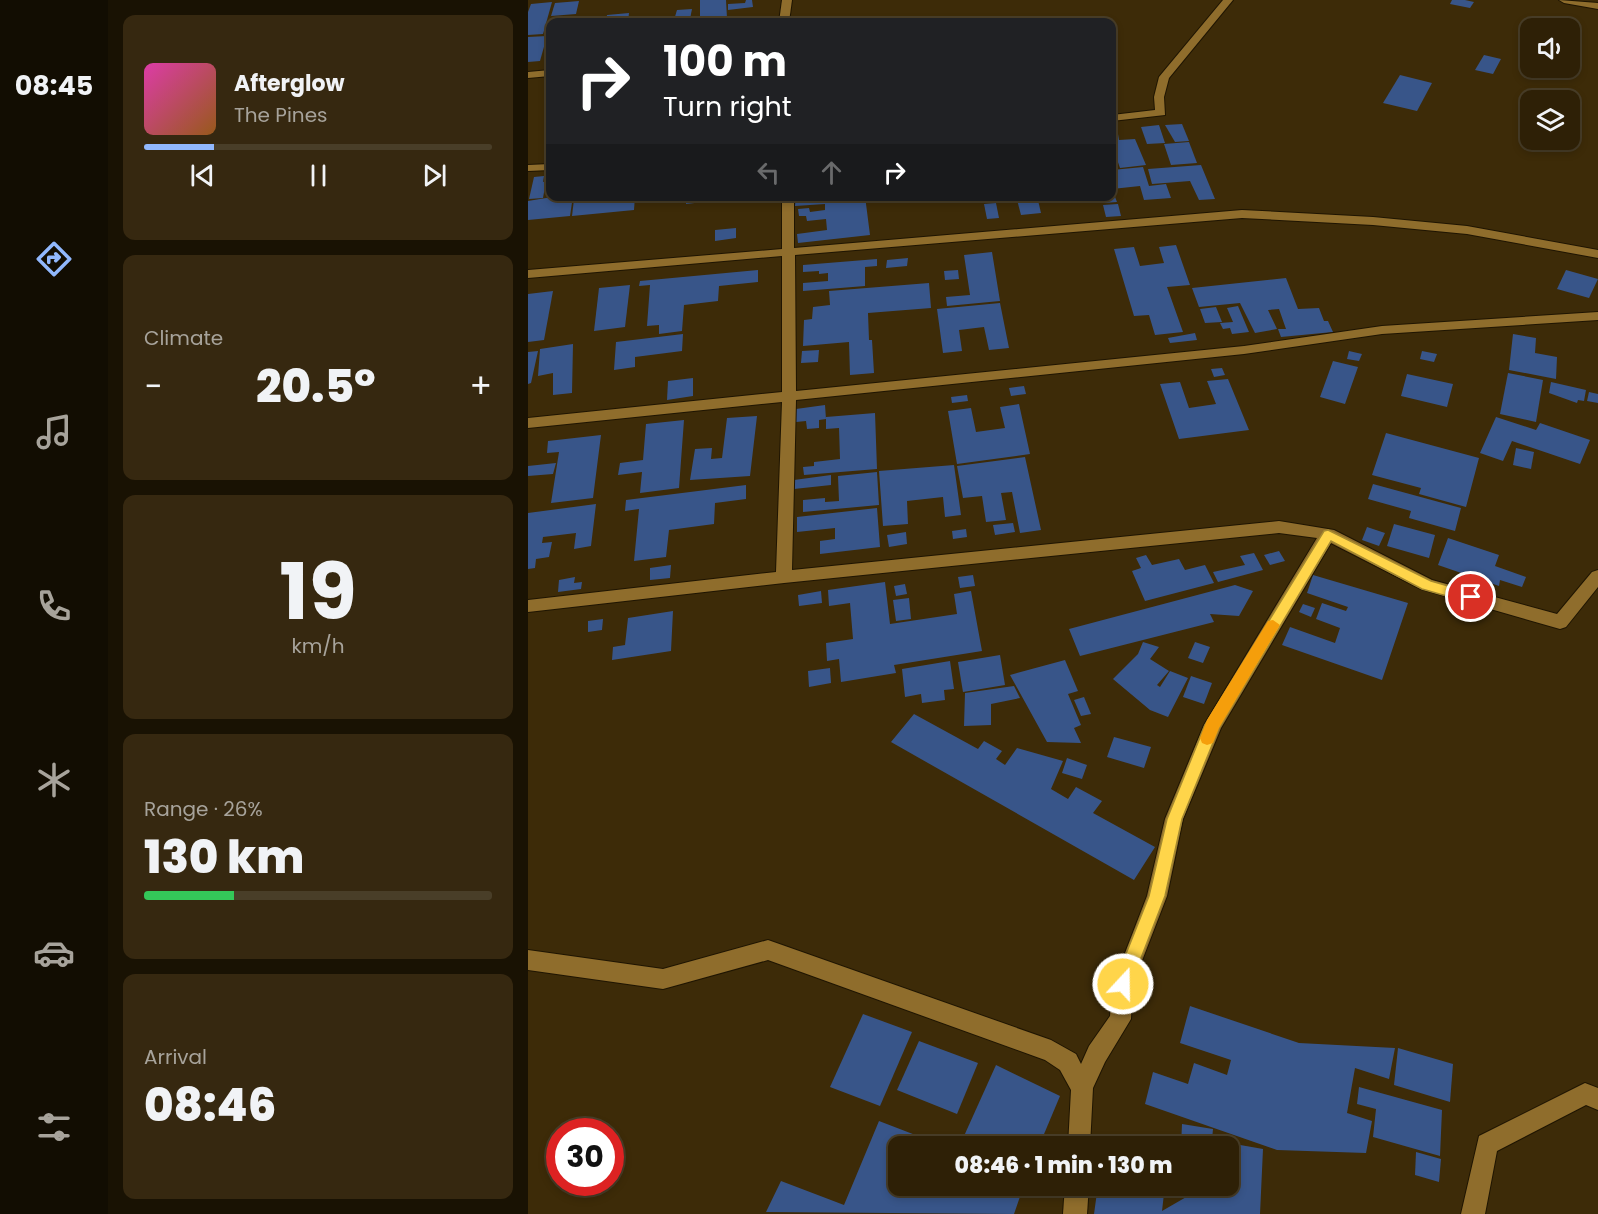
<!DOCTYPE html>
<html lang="en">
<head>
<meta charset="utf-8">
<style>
  :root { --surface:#2e2006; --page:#362810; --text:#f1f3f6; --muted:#a7a39b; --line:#493e28; --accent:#91b8fd }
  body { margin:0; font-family:Poppins,sans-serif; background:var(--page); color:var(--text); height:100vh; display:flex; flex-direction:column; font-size:22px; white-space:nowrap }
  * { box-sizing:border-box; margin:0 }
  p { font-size:20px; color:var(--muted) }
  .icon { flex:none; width:33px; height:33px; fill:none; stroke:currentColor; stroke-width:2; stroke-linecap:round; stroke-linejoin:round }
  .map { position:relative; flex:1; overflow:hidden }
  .drawer { display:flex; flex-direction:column; gap:15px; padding:15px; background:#191203; width:420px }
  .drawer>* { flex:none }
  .hud { position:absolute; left:18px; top:18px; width:570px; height:183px; border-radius:12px; box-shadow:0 3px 9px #0003,0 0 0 2px var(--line); background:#202124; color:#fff; overflow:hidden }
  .fabs { position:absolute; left:992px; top:18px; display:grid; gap:12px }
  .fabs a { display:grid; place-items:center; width:60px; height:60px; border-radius:12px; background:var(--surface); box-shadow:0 3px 9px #0003,0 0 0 2px var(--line); font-size:30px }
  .speed { position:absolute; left:18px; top:1118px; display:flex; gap:12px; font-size:30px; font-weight:700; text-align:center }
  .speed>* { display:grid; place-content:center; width:78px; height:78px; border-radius:50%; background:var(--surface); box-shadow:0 3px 9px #0003,0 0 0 2px var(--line); line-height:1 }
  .speed .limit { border:9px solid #d22; background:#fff; color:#111 }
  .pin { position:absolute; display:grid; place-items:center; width:51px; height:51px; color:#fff; margin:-26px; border:3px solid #fff; border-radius:50%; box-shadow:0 2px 6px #0007 }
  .me { position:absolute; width:66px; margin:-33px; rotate:21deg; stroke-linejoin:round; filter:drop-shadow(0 0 4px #0008) }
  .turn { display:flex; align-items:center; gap:21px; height:126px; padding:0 18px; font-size:27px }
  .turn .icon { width:78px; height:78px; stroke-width:2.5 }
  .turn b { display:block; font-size:42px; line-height:51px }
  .lanes { display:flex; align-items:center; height:57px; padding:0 18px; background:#0003; justify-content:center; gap:30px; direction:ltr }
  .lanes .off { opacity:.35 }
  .big { font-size:45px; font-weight:800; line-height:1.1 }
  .drawer .tile { flex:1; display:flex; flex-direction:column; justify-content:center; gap:9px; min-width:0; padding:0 21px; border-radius:12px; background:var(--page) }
  .drawer .dial { align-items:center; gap:0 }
  .dial b { font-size:78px; line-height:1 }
  .song { display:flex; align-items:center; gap:18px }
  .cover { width:72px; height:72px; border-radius:9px; background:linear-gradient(135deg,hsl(320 70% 55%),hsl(30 70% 35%)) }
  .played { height:6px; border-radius:3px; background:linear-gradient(90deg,var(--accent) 20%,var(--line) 20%) }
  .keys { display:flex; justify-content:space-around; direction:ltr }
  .heat { display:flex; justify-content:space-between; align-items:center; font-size:33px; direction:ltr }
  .charge { height:9px; border-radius:4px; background:linear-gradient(90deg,#34c759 26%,var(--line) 0) }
  .trip { position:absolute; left:360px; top:1136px; width:351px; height:60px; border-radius:12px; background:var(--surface); box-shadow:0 3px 9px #0003,0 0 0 2px var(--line); font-weight:800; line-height:60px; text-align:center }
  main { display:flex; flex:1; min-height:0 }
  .menu { display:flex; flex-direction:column; width:108px; justify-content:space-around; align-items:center; background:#120d02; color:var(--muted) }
  .menu .icon { width:42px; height:42px }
  .menu .current { color:var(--accent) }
  .menu b { font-size:27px; color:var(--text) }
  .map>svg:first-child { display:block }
</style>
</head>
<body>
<main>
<nav class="menu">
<b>08:45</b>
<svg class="icon current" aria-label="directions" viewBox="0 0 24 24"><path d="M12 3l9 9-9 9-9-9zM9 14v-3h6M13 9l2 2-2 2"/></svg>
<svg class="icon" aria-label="music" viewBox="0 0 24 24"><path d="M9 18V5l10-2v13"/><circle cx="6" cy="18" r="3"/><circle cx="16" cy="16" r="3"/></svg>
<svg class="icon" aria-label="phone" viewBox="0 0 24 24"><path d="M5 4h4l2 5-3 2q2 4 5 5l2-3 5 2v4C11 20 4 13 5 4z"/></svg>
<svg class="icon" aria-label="climate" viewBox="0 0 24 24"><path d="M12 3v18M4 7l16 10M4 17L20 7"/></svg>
<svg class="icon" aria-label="car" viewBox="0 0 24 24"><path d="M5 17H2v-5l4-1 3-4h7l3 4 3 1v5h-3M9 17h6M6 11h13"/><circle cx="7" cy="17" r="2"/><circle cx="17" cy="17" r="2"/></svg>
<svg class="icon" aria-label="filters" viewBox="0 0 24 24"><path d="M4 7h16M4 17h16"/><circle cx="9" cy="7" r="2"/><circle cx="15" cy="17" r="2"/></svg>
</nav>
<section class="drawer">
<div class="tile">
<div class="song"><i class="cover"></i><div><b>Afterglow</b><p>The Pines</p></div></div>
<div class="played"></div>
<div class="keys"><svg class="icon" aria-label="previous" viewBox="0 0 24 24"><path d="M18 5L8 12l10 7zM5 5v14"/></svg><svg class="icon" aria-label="pause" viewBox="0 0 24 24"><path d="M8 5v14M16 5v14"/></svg><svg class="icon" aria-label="next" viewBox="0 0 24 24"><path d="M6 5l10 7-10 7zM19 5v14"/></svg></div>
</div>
<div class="tile"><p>Climate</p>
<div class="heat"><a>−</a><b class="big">20.5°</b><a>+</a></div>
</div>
<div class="tile dial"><b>19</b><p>km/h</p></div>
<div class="tile"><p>Range · 26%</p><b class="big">130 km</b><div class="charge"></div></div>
<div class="tile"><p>Arrival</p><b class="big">08:46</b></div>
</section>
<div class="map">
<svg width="1070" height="1214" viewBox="0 0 1070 1214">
  <rect width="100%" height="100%" fill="#3d2b08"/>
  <!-- building -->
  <g fill="#385589">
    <path d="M172,0H198L199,18H203V22L172,21Z"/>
    <path d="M218,0H224L225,7L200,10V4L217,3Z"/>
    <path d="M924,0H937L946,2L942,8L922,4Z"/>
    <path d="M51,1L48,14L23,16L27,3Z"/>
    <path d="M24,2L15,34L0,35V12L3,4Z"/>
    <path d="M164,9L162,19L146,20L149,10Z"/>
    <path d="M101,13L100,22H78L79,15Z"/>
    <path d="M19,36L12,61L0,62V37Z"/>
    <path d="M956,55L973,59L965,74L947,70Z"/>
    <path d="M872,75L904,83L889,111L855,103Z"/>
    <path d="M654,124L661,141L647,142L637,125Z"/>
    <path d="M631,125L637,143L619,144L613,127Z"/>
    <path d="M590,134L591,140L607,139L618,165L592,168L584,145V135Z"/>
    <path d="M661,142L669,163L643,165L636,144Z"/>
    <path d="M673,165L687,199L671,200L662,181L624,184L620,169Z"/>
    <path d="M615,167L621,186L638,184L643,198L616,200L612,186L584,189L589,202L576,203L574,196H584V170Z"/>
    <path d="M16,176L15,182L18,181L15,198L1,199L6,177Z"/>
    <path d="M30,196H45L42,216L0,220V201Z"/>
    <path d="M52,196H107L106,210L44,216L46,199Z"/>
    <path d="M158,196H193V200L158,204Z"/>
    <path d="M268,196H337L342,235L270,243L269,234L299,230L298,219L279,221L278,216H271L270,209L281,208L282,212L297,210V204L267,206Z"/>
    <path d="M453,196H484V198L454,201Z"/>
    <path d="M488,196H509L513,213L493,215Z"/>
    <path d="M468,203L471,218L459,219L456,204Z"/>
    <path d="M590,204L593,216L578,217L575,205Z"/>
    <path d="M208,228V238L187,241V230Z"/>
    <path d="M648,245L662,285L639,287L655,332L627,335L621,315L606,316L586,249L606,247L612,266L636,263L631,247Z"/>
    <path d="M464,252L472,301L419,306L418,297L442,295L436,255Z"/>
    <path d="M380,258L379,266L358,268L359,260Z"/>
    <path d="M349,259V266L337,267V286L275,291V283L300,281V273L291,274V271L275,272V265Z"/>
    <path d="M230,270V282L191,286L190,301L156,305L154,331L131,334V325L119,326L122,285L111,286L112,281Z"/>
    <path d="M430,270L431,279L417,280L416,271Z"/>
    <path d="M1038,270L1070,279L1061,298L1029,289Z"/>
    <path d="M758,278L770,309L791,308L796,321H800L805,332L753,337L750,329H758L751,309L740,310L749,329L727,333L712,303L671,307L664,288Z"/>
    <path d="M401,283L403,308L340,313L341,340H344L346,373L322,375L321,342L275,346L276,320L284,319L285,307L302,305L301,291Z"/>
    <path d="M102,285L97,327L66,331L71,288Z"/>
    <path d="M25,291L16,340L0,342V294Z"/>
    <path d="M472,303L481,348L461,350L456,327L431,330L434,351L415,353L409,309Z"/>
    <path d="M710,306L721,332L704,334L702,328L695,329L692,323L705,322L699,308Z"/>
    <path d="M688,307L694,322L677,323L672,309Z"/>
    <path d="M667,333L669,340L642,343L640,338Z"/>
    <path d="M155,334L154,351L107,357V367L86,370L88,342Z"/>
    <path d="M985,334L1008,338L1007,353L1029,357L1028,379L981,370Z"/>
    <path d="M45,344L44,393L25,395V373L10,376L12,349Z"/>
    <path d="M291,350L290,362L273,363L274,351Z"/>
    <path d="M10,351L3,383L0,384V352Z"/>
    <path d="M821,351L834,354L831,361L819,359Z"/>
    <path d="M894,351L909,354L906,362L892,359Z"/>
    <path d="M805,361L830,367L817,404L792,397Z"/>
    <path d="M694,368L697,375L686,377L683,369Z"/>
    <path d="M980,373L1015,380L1008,422L972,414Z"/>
    <path d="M879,374L925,384L919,407L873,396Z"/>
    <path d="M165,378V396L139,400L140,381Z"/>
    <path d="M700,379L721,430L651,439L632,384L652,382L661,408L688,404L679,381Z"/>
    <path d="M1023,382L1058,390L1056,401L1050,400L1049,403L1021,393Z"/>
    <path d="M496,386L498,394L483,396L481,388Z"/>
    <path d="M1061,392L1070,394V403L1059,401Z"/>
    <path d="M439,395L440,401L424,403L423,397Z"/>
    <path d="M491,404L502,454L429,464L420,411L443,408L448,432L477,428L472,407Z"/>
    <path d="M297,405L298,419L291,420V428L279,429L278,421L268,422V409Z"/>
    <path d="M347,413L349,469L276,475L275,467L286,466V462L312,459L311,428L298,429V417Z"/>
    <path d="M229,416L222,476L162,480L167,449L184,448L183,459L194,458L199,418Z"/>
    <path d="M968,417L1008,430L1012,423L1062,440L1052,464L984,441L975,461L952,453Z"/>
    <path d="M156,420L151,488L112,493L114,472L90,475L92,463L115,460L118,424Z"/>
    <path d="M858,433L951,458L938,507L891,494L893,488L844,475Z"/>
    <path d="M73,435L65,498L23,503L31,452L19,453L20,441Z"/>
    <path d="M988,448L1006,452L1003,469L985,465Z"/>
    <path d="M497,457L513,530L492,533L484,492L473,493L478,520L458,522L454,496L435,498L429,466Z"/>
    <path d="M28,463L25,474L0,476V466Z"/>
    <path d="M426,465L433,515L417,517L415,497L379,501L380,524L355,526L351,471Z"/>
    <path d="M349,472L351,505L275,512V500L297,498V502L311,501L310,476Z"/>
    <path d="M303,475V485L266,489V480Z"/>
    <path d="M845,484L933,508L927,531L881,518L883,511L840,499Z"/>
    <path d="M218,485V499L187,503L186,524L141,530L138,557L106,561L111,509L97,511L98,500Z"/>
    <path d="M68,504L63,546L46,549L48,533L15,537L14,543L24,542L21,557L8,559L7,568L0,569V513Z"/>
    <path d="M349,508L352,547L292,554V541L307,539V528L269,532V517Z"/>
    <path d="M485,523L487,532L467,535L465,525Z"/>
    <path d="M866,524L907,535L901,558L859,546Z"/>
    <path d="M839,527L857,533L851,546L834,540Z"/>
    <path d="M438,529L439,537L425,539L424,531Z"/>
    <path d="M378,532L379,544L361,547L359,535Z"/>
    <path d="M920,538L971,555L967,566L998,577L994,587L972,580L971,586L910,565Z"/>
    <path d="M751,551L757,561L742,565L736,555Z"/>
    <path d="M726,553L735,570L690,582L685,572L717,565L712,556Z"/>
    <path d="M618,555L624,565L651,559L657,570L677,565L686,583L617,601L604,571L613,568L608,558Z"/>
    <path d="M143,565L142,578L122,580V568Z"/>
    <path d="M445,575L447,586L432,588L430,577Z"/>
    <path d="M785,575L880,603L854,680L754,645L762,627L807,643L812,628L788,619L794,603L818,611L820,607L779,593Z"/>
    <path d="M47,577L46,583L54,582L53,589L30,592L31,580Z"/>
    <path d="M357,582L362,624L429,614L426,594L443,591L454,651L366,665L368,673L313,682L311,659L299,661L298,643L325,639L322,603L301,606L300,590Z"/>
    <path d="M377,584L379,594L368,596L366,586Z"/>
    <path d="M707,585L725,591L711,616L682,614L686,622L552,656L541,629Z"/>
    <path d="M293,591L294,603L271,606L270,595Z"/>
    <path d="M381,598L383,619L368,621L365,600Z"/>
    <path d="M775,604L787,608L783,617L771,612Z"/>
    <path d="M145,611L143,651L84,660L85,647L97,645L100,618Z"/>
    <path d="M75,619L74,630L60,632V621Z"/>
    <path d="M615,642L631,647L622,659L641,671L629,685L632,687L642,671L660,678L640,717L622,710L585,679L610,654Z"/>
    <path d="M667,642L682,647L675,663L660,658Z"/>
    <path d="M472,655L477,685L435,692L430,662Z"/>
    <path d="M537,660L550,691L540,694L553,725L546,728L553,743L519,742L482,675Z"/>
    <path d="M422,661L426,689L416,690L417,700L394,703L393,694L377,697L374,669Z"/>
    <path d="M302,668L303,683L281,687L280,671Z"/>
    <path d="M663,676L684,683L676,704L655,697Z"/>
    <path d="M486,686L492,698L463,704V725L436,726L437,693Z"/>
    <path d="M556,697L563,714L553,716L546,700Z"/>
    <path d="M386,714L450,749L456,741L474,751L468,759L477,765L489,748L535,761L523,789L540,799L548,787L574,801L565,813L627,847L606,880L363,742Z"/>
    <path d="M586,737L623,747L616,768L579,757Z"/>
    <path d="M539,758L559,765L554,779L534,773Z"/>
    <path d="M662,1006L771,1043L867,1048L861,1079L827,1068L819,1113L844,1121L838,1153L749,1150L617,1104L625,1072L660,1084L666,1063L699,1075L703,1060L652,1043Z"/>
    <path d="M335,1014L384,1032L352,1106L302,1087Z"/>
    <path d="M391,1041L450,1063L429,1114L369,1090Z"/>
    <path d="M870,1048L925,1064L922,1102L866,1085Z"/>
    <path d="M468,1065L532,1096L511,1146H457L436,1136Z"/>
    <path d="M831,1087L914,1110L912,1156L845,1137L848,1109L829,1104Z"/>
    <path d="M351,1121L416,1146H370V1185H496L486,1214L238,1212L253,1181L316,1205Z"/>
    <path d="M654,1124L685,1129L684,1140L735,1149L732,1214H566L570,1185H637L634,1211L679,1185H700V1146H653Z"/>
    <path d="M888,1152L913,1159L911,1182L887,1175Z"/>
  </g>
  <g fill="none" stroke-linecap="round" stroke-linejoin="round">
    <!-- minor casing -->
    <g stroke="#1f1502" stroke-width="2">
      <g id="minor">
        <path d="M254,0H264L261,22H251Z"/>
        <path d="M695,0H705L641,78L636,97L637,115L584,121V115L627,110L626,97L631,77Z"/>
        <path d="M22,70V76L0,78V72Z"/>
        <path d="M22,164V170L0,171V165Z"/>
        <path d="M254,196H266V248L714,210L845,217L939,226L1070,250V258L939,234L845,225L714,218L267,255L268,391L716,346L854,326L1070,312V320L854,334L716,354L268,400L264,570L751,521L806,530L904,580L1029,614L1064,572L1070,570V587L1038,627L1032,629L893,589L803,543L693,728L655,819L639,896L605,984L603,1019L577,1062L565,1088L562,1146H540L543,1090L532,1070L517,1060L240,960L135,989L0,970V950L135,969L240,940L523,1040L548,1054L553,1064L561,1046L582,1016L585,984L619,896L637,819L676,725L789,538L751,533L256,583L0,612V600L248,572L254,402L0,428V418L254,392V256L0,278V270L254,249Z"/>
        <path d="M1057,1083L1070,1088V1110L1058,1105L969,1151L957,1214H933L951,1136Z"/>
        <path d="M537,1185H561L559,1214H535Z"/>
      </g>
    </g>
    <!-- secondary casing -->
    <g stroke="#1f1502" stroke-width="2">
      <path id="secondary" d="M1031,0L1070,3V9L1036,3Z"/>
    </g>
    <!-- minor -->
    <use href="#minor" fill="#8f6d2c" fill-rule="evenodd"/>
    <!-- secondary -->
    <use href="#secondary" fill="#8f6d2c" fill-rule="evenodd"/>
  </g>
  <!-- route -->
  <path fill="#ffd54a" stroke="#a68a30" stroke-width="1.5" d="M800,530L903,581L948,594L950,597L943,603L894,589L803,541L691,728L654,819L637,896L603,984L601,990L595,993L589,990L586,984L621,896L639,819L677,725L796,531Z"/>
  <!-- slow -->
  <path fill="#f59e0b" d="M745,620L752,625L691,728L685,743L679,745L674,743L672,738L679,720L740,621Z"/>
</svg>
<div class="fabs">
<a><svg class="icon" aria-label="sound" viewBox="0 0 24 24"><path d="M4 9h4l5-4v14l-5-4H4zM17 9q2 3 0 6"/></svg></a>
<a><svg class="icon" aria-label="layers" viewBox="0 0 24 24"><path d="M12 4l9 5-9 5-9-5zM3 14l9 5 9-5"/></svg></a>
</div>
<div class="speed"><div class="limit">30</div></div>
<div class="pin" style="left:943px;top:597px;background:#d93025"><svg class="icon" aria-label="arrive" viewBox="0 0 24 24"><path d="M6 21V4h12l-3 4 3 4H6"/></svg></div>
<svg class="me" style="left:595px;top:984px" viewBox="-20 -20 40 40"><circle r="17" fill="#ffd54a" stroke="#fff" stroke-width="3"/><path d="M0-11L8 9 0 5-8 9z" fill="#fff"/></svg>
<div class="trip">08:46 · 1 min · 130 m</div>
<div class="hud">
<div class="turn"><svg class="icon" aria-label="right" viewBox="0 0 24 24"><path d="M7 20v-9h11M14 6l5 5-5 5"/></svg><div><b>100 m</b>Turn right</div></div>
<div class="lanes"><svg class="icon off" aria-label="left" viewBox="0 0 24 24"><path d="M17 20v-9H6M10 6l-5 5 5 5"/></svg><svg class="icon off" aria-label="ahead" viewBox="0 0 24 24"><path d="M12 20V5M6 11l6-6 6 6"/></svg><svg class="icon" aria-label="right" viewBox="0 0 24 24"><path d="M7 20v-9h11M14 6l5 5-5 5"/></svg></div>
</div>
</div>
</main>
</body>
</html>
